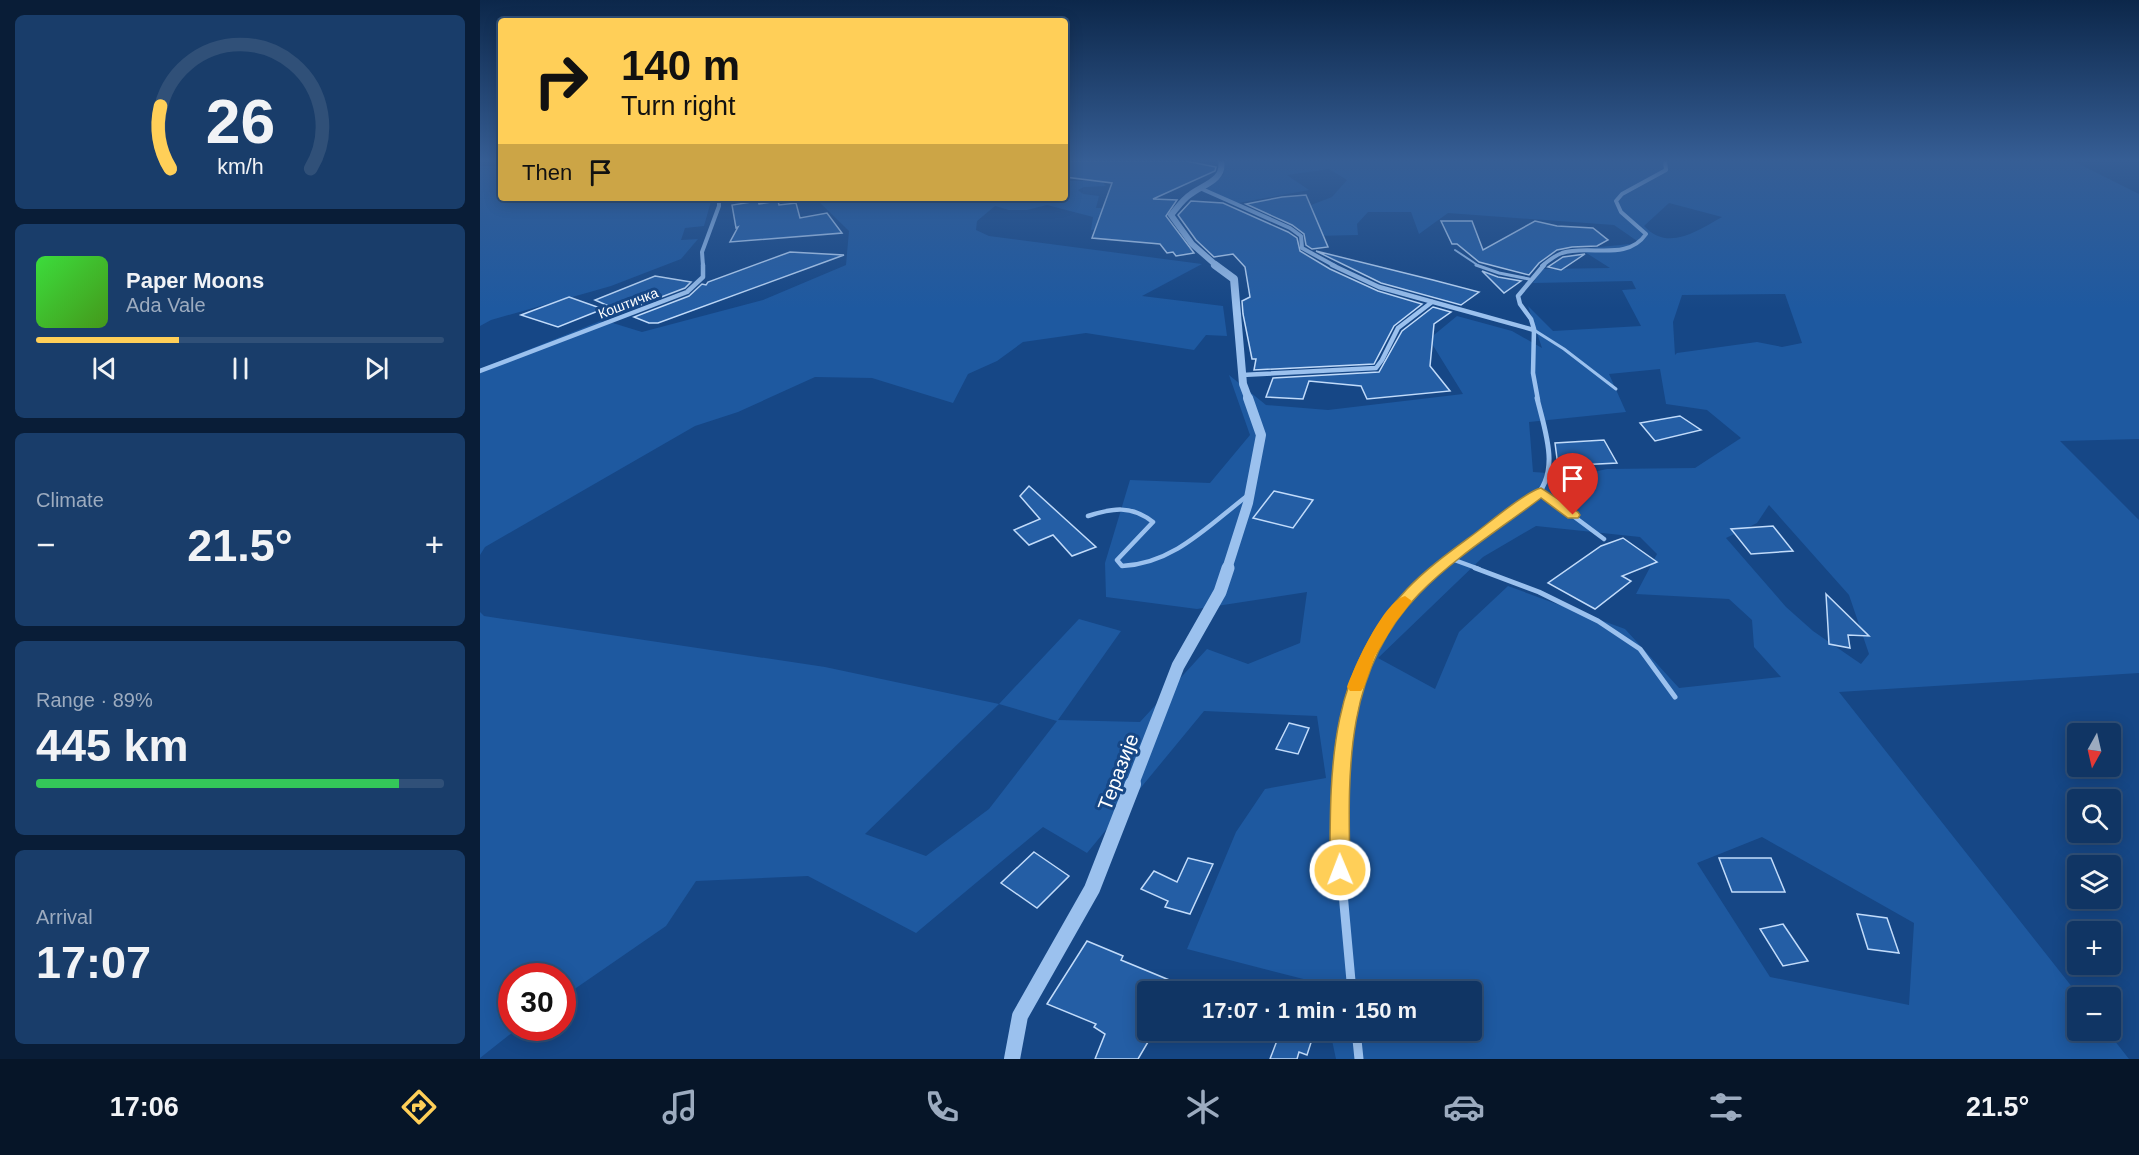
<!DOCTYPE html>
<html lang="en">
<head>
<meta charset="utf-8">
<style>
  :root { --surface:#103564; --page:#193d6a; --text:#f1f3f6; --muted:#9cabbf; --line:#305078; --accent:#ffcf58 }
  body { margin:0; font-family:Arial,sans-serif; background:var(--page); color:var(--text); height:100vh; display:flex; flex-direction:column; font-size:22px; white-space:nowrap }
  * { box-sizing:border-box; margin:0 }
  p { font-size:20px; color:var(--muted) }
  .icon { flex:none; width:33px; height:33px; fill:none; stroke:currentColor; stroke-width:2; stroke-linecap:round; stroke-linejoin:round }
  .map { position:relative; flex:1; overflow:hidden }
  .drawer { display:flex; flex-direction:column; gap:15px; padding:15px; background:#091d37; width:480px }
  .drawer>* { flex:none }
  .guide { position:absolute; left:18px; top:18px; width:570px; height:183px; border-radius:6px; box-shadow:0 3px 15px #0003,0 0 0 2px var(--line); background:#ffcf58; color:#111; overflow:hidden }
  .needle { width:39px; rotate:188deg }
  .controls { position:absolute; left:1587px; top:723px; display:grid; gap:12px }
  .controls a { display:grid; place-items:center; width:54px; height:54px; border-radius:6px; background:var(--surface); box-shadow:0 3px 15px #0003,0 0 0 2px var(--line); font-size:30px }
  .speed { position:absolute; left:18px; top:963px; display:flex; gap:12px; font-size:30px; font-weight:700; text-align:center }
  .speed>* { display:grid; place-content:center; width:78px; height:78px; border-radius:50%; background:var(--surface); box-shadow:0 3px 15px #0003,0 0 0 2px var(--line); line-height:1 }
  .speed .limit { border:9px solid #d22; background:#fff; color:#111 }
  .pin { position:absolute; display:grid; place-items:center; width:51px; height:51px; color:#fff; margin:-62px -26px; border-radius:50% 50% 50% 0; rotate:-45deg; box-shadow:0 0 6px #0007 }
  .pin .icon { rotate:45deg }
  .me { position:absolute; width:66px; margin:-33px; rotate:359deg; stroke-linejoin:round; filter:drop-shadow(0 0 4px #0008) }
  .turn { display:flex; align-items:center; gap:21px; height:126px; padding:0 24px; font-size:27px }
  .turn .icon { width:78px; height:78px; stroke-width:2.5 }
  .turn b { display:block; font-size:42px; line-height:51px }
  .then { display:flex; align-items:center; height:57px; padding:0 24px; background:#0003; gap:12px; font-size:22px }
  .big { font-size:45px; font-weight:700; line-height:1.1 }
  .drawer .tile { flex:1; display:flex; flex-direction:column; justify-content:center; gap:9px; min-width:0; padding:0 21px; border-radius:9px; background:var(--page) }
  .drawer .dial { align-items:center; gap:0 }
  .dial svg { height:156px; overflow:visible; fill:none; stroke:var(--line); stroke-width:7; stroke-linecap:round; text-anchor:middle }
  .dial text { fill:var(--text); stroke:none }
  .song { display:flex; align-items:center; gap:18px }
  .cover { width:72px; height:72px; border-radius:9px; background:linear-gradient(135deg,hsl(120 70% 55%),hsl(100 70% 35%)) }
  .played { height:6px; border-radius:3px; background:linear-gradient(90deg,var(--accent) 35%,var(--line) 35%) }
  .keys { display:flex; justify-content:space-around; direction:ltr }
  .heat { display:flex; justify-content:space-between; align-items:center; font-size:33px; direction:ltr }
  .charge { height:9px; border-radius:4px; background:linear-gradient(90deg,#34c759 89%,var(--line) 0) }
  .trip { position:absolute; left:657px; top:981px; width:345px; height:60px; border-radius:6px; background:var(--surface); box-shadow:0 3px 15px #0003,0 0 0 2px var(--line); font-weight:700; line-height:60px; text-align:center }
  .tabs { display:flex; height:96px; justify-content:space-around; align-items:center; background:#061528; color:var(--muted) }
  .tabs .icon { width:42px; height:42px }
  .tabs .on { color:var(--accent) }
  .tabs b { font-size:27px; color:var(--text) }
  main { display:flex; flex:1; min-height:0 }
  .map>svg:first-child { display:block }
</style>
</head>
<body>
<main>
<section class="drawer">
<div class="tile dial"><svg viewBox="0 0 100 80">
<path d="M14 69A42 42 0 1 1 86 69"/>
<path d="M14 69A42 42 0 0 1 9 37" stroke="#ffcf58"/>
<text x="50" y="56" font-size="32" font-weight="700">26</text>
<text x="50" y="72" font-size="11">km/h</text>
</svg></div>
<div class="tile">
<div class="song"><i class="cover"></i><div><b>Paper Moons</b><p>Ada Vale</p></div></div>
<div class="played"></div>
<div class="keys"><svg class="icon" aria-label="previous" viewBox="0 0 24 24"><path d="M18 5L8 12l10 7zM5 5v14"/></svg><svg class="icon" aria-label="pause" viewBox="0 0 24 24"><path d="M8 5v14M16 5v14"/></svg><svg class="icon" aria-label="next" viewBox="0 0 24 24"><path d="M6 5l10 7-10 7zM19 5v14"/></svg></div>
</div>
<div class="tile"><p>Climate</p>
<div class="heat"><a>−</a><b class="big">21.5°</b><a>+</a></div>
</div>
<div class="tile"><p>Range · 89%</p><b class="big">445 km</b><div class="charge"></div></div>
<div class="tile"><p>Arrival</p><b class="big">17:07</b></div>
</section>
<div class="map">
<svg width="1659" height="1059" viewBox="0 0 1659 1059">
  <rect width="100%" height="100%" fill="#164786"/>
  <!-- green -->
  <g fill="#1e59a0" fill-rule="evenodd">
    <path d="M717,161H1593L1659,194V439L1580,441L1659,520V673L1359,692L1600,997L1598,998V1030L1627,1031L1649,1059H856L850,1031L992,1030V992L841,991L839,983L707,949L756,832L785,789L846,778L837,716L724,711L607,853L563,827L436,933L328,876L216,881L186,926L83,997L82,976H32V1028H38L0,1058V612L4,616L345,667L519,704L599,619L641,631L578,720L660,722L727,649L768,664L820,643L827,592L717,609L626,597L625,563L650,480L730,483L770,435L749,375L786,405L848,410L983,394L949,339L977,316L1032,331L1062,348L1048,306L1073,331L1161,326L1142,290L1156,289L1152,281L1053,283L1062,269L1130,268L1100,249L1160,243L1134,225L968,213L939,234L931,212H888L877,224L878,235L833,236L797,218L852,197L867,180L849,169L807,175L829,190L753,204L723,192L744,174L735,161ZM1189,203L1242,217C1217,231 1188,252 1164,226ZM1305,294L1322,343L1302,347L1277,342L1197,353L1195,355L1193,322L1202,295ZM1180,369L1186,404L1227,410L1261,438L1215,468L1127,469L1099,475L1053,472L1049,422L1146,412L1129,374ZM1289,505L1369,595L1389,654L1381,664L1333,631L1306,607L1246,538L1277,523ZM1056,526L1160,537L1177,554L1156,594L1249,599L1272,620L1274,647L1301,677L1199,688L1145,629L1028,586L979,632L955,689L898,658L1003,557ZM519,704L577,721L509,809L446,856L385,834ZM1282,837L1434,923L1429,1005L1290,977L1217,863Z"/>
    <path d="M0,166H21V198H232L224,226L205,228L201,240L218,239L201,259L131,286L11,320L0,326Z"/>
    <path d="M585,181H622L626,186L604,187L598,190L603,194L619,196L616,208H659L662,224L611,230L613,217L567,205L547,210H529L515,206L497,221L496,230L509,236L722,264L662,296L743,306L747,336L726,335L714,350L606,333L543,342L517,361L488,374L473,403L392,378L335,377L258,412L215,426L5,547L0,555V369L123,320L162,332L283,300L366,265L369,231L335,198H585Z"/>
  </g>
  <!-- building -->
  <g fill="#245ea5" stroke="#c1dbfa" stroke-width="1.5">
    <path d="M585,161H706L736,167L735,171L673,199L697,200L686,216L714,253L696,256L693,252L687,253L680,244L612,238L632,183L585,177Z"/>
    <path d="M826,195L848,247L832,249L826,245L824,234L812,225L766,204L802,197Z"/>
    <path d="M278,201L279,204L298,201L299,205L316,203L320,218L347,213L362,233L250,242L258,227L256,228L252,205Z"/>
    <path d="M711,201L743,203L808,232L817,238L820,251L850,269L898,291L942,304L914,326L894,364L774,370L776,359H772L763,314L762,301L770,297L765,267L753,254L734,257L716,240L698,215Z"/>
    <path d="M961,221H992L1003,250L1055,221L1077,226L1113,228L1128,240L1117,246L1092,247L1077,250L1059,263L1049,275L999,262L977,244H972Z"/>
    <path d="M836,251L953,280L999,292L981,305L901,283Z"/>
    <path d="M310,252L364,255L178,323H169L154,317L209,296L222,284L226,285L228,282Z"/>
    <path d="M1105,254L1081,270L1068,267L1083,257Z"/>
    <path d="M1002,271L1018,277L1041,281L1024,293Z"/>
    <path d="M175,276L211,282L205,288L142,312L115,300Z"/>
    <path d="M89,297L123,309L78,327L41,315Z"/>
    <path d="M953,307L971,312L954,324L950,366L970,391L887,399L881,386L829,381L823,399L786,397L793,378L899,372L922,331Z"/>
    <path d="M1200,416L1221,430L1175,441L1160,423Z"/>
    <path d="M1124,440L1137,463L1078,466L1075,443Z"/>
    <path d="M549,486L583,517L616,547L592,556L573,535L549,545L534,530L560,519L540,496Z"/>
    <path d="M794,491L833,500L813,528L773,518Z"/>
    <path d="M1293,526L1313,551L1271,554L1251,529Z"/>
    <path d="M1143,538L1177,562L1142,576L1151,581L1115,609L1068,583L1121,546Z"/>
    <path d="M1346,594L1389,636L1368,635L1370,648L1349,644Z"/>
    <path d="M809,723L829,728L818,754L796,749Z"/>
    <path d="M554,852L589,876L557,908L521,883Z"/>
    <path d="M708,858L733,864L710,914L685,907L688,901L661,889L674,871L697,882Z"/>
    <path d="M1239,858H1291L1305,892H1252Z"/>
    <path d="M1377,914L1407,918L1419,953L1388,949Z"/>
    <path d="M1303,924L1328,961L1303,966L1280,929Z"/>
    <path d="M607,941L643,956L641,960L716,991L668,992V1042L658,1059H615L625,1034L614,1027L616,1024L567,1004Z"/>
    <path d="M801,1030H835L827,1055L819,1052L817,1059H790Z"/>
  </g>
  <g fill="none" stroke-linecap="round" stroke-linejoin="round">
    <!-- service-far3 -->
    <path stroke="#9bc1ee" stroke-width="2" d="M975,250L999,266"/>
    <!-- service-far2 -->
    <g stroke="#9bc1ee" stroke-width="3">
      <path d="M996,265L1019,273L1049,279"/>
      <path d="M1054,330L1084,349L1136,389"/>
    </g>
    <!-- service-far1 -->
    <g stroke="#9bc1ee" stroke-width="4.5">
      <path d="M1061,492L1124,539"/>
      <path d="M608,516C633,508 651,505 673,522L637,560L642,566C693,564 728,526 767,496"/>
      <path d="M969,558L999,569"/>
    </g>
    <!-- service -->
    <path stroke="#9bc1ee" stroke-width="5" d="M995,568L1059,592L1118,621L1160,649L1195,697"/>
    <!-- minor-far4 -->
    <g stroke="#9bc1ee" stroke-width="4">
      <path d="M722,189L810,228L821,236L822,248L855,266"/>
      <path d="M223,266L222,252L239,206V198"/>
      <path d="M1062,266C1068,261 1074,256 1082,253C1109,244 1147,262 1166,234L1141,212L1136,201L1142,194L1186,170L1185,161"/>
    </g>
    <!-- minor-far3 -->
    <g stroke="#9bc1ee" stroke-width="4.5">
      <path d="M852,265L899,287L1054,330"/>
      <path d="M0,371L207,292L223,277V265"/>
      <path d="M762,375L896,368L902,360L918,328L952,302"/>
      <path d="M1058,400L1053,373L1054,329L1051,319L1040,304L1038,296L1064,265"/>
    </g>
    <!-- minor-far2 -->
    <path stroke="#9bc1ee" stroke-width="5" d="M956,569L1052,500C1082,474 1065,431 1057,398"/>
    <!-- minor-far1 -->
    <path stroke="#9bc1ee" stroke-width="7" d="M859,785C866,697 890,627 958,568"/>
    <!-- minor -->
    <g stroke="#9bc1ee" stroke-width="9">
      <path d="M859,784V849L872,992"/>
      <path d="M876,1030L879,1059"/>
    </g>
    <!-- tertiary-far4 -->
    <path stroke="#9bc1ee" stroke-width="6" d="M737,266L712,244L691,215C697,208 703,199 711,194C723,185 745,180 741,161"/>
    <!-- tertiary-far3 -->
    <path stroke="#9bc1ee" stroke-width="8" d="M735,265L754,279L763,384L769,400"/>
    <!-- tertiary-far2 -->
    <path stroke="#9bc1ee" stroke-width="10" d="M747,569L768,503L781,435L768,398"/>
    <!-- tertiary-far1 -->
    <path stroke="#9bc1ee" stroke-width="13" d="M652,785L698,666L740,592L748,568"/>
    <!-- tertiary -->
    <path stroke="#9bc1ee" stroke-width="16" d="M532,1059L540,1016L612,889L653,784"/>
  </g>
  <!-- sky -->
  <linearGradient id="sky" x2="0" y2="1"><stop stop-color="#0c274a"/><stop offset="0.52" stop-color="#365e95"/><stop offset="1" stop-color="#365e95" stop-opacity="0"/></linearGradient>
  <rect width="1659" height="309" fill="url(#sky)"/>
  <!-- route -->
  <path fill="#ffcf58" stroke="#a68739" stroke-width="1.5" d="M1061,488L1098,512L1100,515L1098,518H1088L1061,498C1020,529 975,557 939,594C864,670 868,772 870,870L867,876L860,879L853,876L850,870C850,765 849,671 927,589C947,568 971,551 994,534C1009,523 1045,492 1061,488Z"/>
  <!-- slow -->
  <path fill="#f59e0b" d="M925,596L932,601L915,623L895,656L884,687L881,691H870L867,687C875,666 903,602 925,596Z"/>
  <g text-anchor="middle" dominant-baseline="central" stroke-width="6" stroke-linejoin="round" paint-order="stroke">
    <!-- far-street labels -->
    <g font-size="14" fill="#fff" stroke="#164786">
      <text transform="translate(148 303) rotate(-21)">Коштичка</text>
    </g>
    <!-- near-street labels -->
    <g font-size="20" fill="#fff" stroke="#164786">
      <text transform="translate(638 772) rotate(-69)">Теразије</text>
    </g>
  </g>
</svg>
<div class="controls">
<a><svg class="needle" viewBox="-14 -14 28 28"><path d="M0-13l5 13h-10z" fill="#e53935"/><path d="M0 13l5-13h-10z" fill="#9cabbf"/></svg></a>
<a><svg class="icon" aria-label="search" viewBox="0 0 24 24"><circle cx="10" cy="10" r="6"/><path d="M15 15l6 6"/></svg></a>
<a><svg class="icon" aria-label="layers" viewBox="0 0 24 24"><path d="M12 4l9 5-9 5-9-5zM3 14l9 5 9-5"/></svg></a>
<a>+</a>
<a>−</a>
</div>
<div class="speed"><div class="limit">30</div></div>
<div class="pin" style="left:1093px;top:515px;background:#d93025"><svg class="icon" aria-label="arrive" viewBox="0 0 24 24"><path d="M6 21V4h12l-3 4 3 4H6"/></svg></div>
<svg class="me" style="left:860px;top:870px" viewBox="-20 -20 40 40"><circle r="17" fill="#ffcf58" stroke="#fff" stroke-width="3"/><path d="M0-11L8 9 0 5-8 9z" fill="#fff"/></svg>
<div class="trip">17:07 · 1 min · 150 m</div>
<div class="guide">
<div class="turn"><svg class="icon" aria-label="right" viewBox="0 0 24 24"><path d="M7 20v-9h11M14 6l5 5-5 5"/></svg><div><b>140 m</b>Turn right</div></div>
<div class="then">Then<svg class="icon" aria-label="arrive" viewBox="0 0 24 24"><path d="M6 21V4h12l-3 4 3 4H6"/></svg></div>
</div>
</div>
</main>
<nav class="tabs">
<b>17:06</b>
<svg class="icon on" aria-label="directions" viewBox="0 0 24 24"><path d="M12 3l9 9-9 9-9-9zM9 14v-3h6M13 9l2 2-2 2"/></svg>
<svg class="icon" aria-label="music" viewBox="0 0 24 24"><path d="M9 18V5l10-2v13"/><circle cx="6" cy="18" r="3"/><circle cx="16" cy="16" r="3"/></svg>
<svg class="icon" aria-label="phone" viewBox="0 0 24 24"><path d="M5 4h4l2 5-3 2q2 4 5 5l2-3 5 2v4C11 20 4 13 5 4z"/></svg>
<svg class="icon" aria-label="climate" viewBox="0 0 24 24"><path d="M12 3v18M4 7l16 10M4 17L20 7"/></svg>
<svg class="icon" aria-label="car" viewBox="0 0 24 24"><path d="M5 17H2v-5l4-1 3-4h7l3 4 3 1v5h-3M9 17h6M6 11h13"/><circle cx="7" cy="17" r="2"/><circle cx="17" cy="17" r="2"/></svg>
<svg class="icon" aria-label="filters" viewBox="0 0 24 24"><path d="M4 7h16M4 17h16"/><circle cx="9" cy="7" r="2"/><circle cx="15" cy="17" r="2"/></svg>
<b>21.5°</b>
</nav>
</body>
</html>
